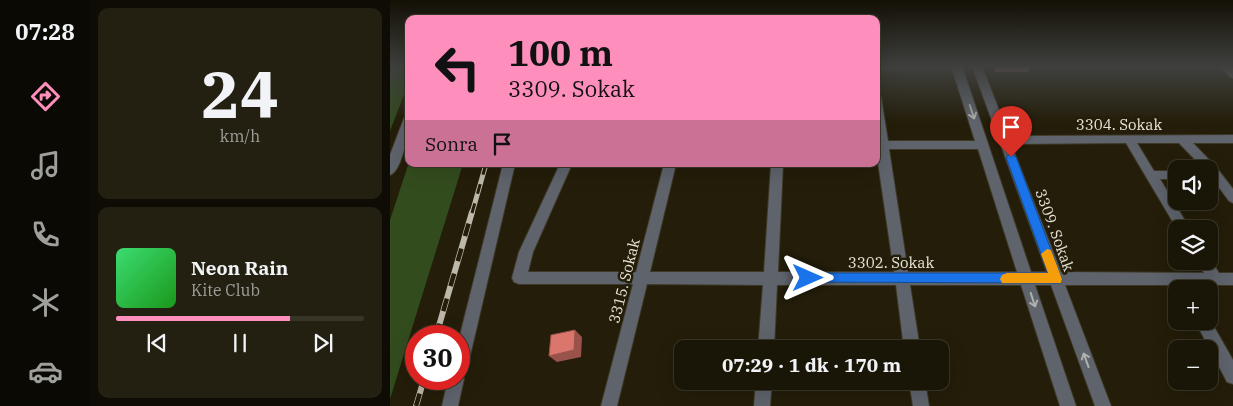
<!DOCTYPE html>
<html lang="tr">
<head>
<meta charset="utf-8">
<style>
  :root { --surface:#1a1607; --page:#231f11; --text:#f1f3f6; --muted:#9f9f9b; --line:#383528; --accent:#fe8ebc }
  body { margin:0; font-family:"IBM Plex Serif",serif; background:var(--page); color:var(--text); height:100vh; display:flex; flex-direction:column; font-size:19px; white-space:nowrap }
  * { box-sizing:border-box; margin:0 }
  p { font-size:16px; color:var(--muted) }
  .icon { flex:none; width:28px; height:28px; fill:none; stroke:currentColor; stroke-width:2; stroke-linecap:round; stroke-linejoin:round }
  .map { position:relative; flex:1; overflow:hidden }
  .side { display:flex; flex-direction:column; gap:8px; padding:8px; background:#0e0c04; width:300px }
  .side>* { flex:none }
  .banner { position:absolute; left:15px; top:15px; width:475px; height:152px; border-radius:10px; box-shadow:0 5px 20px #0002,0 0 0 1px var(--line); background:#fe8ebc; color:#111; overflow:hidden }
  .tools { position:absolute; left:778px; top:160px; display:grid; gap:10px }
  .tools a { display:grid; place-items:center; width:50px; height:50px; border-radius:10px; background:var(--surface); box-shadow:0 5px 20px #0002,0 0 0 1px var(--line); font-size:25px }
  .speed { position:absolute; left:15px; top:325px; display:flex; gap:10px; font-size:25px; font-weight:700; text-align:center }
  .speed>* { display:grid; place-content:center; width:65px; height:65px; border-radius:50%; background:var(--surface); box-shadow:0 5px 20px #0002,0 0 0 1px var(--line); line-height:1 }
  .speed .limit { border:8px solid #d22; background:#fff; color:#111 }
  .pin { position:absolute; display:grid; place-items:center; width:42px; height:42px; color:#fff; margin:-51px -21px; border-radius:50% 50% 50% 0; rotate:-45deg; box-shadow:0 0 5px #0007 }
  .pin .icon { rotate:45deg }
  .me { position:absolute; width:55px; margin:-28px; rotate:90deg; stroke-linejoin:round; filter:drop-shadow(0 0 4px #0008) }
  .turn { display:flex; align-items:center; gap:18px; height:105px; padding:0 20px; font-size:22px }
  .turn .icon { width:65px; height:65px; stroke-width:2.5 }
  .turn b { display:block; font-size:35px; line-height:42px }
  .then { display:flex; align-items:center; height:48px; padding:0 20px; background:#0003; gap:10px; font-size:19px }
  .side .card { flex:1; display:flex; flex-direction:column; justify-content:center; gap:8px; min-width:0; padding:0 18px; border-radius:10px; background:var(--page) }
  .side .dial { align-items:center; gap:0 }
  .dial b { font-size:65px; line-height:1 }
  .song { display:flex; align-items:center; gap:15px }
  .cover { width:60px; height:60px; border-radius:8px; background:linear-gradient(135deg,hsl(140 70% 55%),hsl(120 70% 35%)) }
  .played { height:5px; border-radius:2px; background:linear-gradient(90deg,var(--accent) 70%,var(--line) 70%) }
  .keys { display:flex; justify-content:space-around; direction:ltr }
  .trip { position:absolute; left:284px; top:340px; width:275px; height:50px; border-radius:10px; background:var(--surface); box-shadow:0 5px 20px #0002,0 0 0 1px var(--line); font-weight:800; line-height:50px; text-align:center }
  main { display:flex; flex:1; min-height:0 }
  .tabs { display:flex; flex-direction:column; width:90px; justify-content:space-around; align-items:center; background:#0a0903; color:var(--muted) }
  .tabs .icon { width:35px; height:35px }
  .tabs .active { color:var(--accent) }
  .tabs b { font-size:22px; color:var(--text) }
  .map>svg:first-child { display:block }
</style>
</head>
<body>
<main>
<nav class="tabs">
<b>07:28</b>
<svg class="icon active" aria-label="directions" viewBox="0 0 24 24"><path d="M12 3l9 9-9 9-9-9zM9 14v-3h6M13 9l2 2-2 2"/></svg>
<svg class="icon" aria-label="music" viewBox="0 0 24 24"><path d="M9 18V5l10-2v13"/><circle cx="6" cy="18" r="3"/><circle cx="16" cy="16" r="3"/></svg>
<svg class="icon" aria-label="phone" viewBox="0 0 24 24"><path d="M5 4h4l2 5-3 2q2 4 5 5l2-3 5 2v4C11 20 4 13 5 4z"/></svg>
<svg class="icon" aria-label="climate" viewBox="0 0 24 24"><path d="M12 3v18M4 7l16 10M4 17L20 7"/></svg>
<svg class="icon" aria-label="car" viewBox="0 0 24 24"><path d="M5 17H2v-5l4-1 3-4h7l3 4 3 1v5h-3M9 17h6M6 11h13"/><circle cx="7" cy="17" r="2"/><circle cx="17" cy="17" r="2"/></svg>
</nav>
<section class="side">
<div class="card dial"><b>24</b><p>km/h</p></div>
<div class="card">
<div class="song"><i class="cover"></i><div><b>Neon Rain</b><p>Kite Club</p></div></div>
<div class="played"></div>
<div class="keys"><svg class="icon" aria-label="previous" viewBox="0 0 24 24"><path d="M18 5L8 12l10 7zM5 5v14"/></svg><svg class="icon" aria-label="pause" viewBox="0 0 24 24"><path d="M8 5v14M16 5v14"/></svg><svg class="icon" aria-label="next" viewBox="0 0 24 24"><path d="M6 5l10 7-10 7zM19 5v14"/></svg></div>
</div>
</section>
<div class="map">
<svg width="843" height="406" viewBox="0 0 843 406">
  <rect width="100%" height="100%" fill="#231d09"/>
  <!-- green -->
  <g fill="#334c1e">
    <path d="M0,66H19V81L0,131Z"/>
    <path d="M19,162L73,164L0,399V220Z"/>
  </g>
  <g fill="none" stroke-linecap="round" stroke-linejoin="round">
    <!-- minor casing -->
    <g stroke="#3e3926" stroke-width="2">
      <g id="minor">
        <path d="M486,66H572L641,272H657L582,66H592L619,136L843,135V143H803L826,167L843,189V203L839,201L819,174V169H814L789,143H747L764,171H786V179H770L800,229H787L736,143L621,144L671,272L814,273L807,261H819V257L829,273H843V285H675L721,406H705L661,285H645L686,406H670L631,285H520L530,349H514L506,285H387L384,349H368L373,285L257,284L227,406H211L243,284H129L124,282L122,278L129,252L170,164H182L143,252L138,272H246L274,164H286L260,272H374L381,164H393L388,272H504L486,149V94L491,97L498,141H585L562,69H486ZM499,149H588L627,272H518Z"/>
        <path d="M829,66H839L843,69V78L840,77Z"/>
        <path d="M19,114C19,127 13,171 0,175V155L14,118Z"/>
        <path d="M113,164H125L77,369L73,375L74,379L68,406H52L58,379H69V339Z"/>
        <path d="M819,318L843,360V384L837,382L805,321H819Z"/>
        <path d="M366,381H382L380,406H364Z"/>
        <path d="M519,381H535L539,406H523Z"/>
      </g>
    </g>
    <!-- minor -->
    <use href="#minor" fill="#5e636c" fill-rule="evenodd"/>
    <!-- rail-far1 casing -->
    <g stroke="#bcb9aa" stroke-width="5">
      <path id="rail-far1" d="M82,213L96,164"/>
    </g>
    <!-- rail casing -->
    <g stroke="#bcb9aa" stroke-width="6">
      <g id="rail">
        <path d="M46,336L82,212"/>
        <path d="M26,406L34,379"/>
      </g>
    </g>
    <!-- rail-far1 -->
    <use href="#rail-far1" stroke="#231d09" stroke-width="3" stroke-dasharray="10" stroke-linecap="butt"/>
    <!-- rail -->
    <use href="#rail" stroke="#231d09" stroke-width="4.5" stroke-dasharray="13" stroke-linecap="butt"/>
  </g>
  <!-- wall -->
  <path fill="#bb655c" d="M603,66H641L638,72H605Z"/>
  <!-- shaded-wall -->
  <path fill="#99534b" d="M185,330L192,337L191,357L167,362L159,356Z"/>
  <!-- building -->
  <path fill="#da766b" stroke="#99534b" d="M185,330L184,350L159,356L161,335Z"/>
  <!-- one-way arrows -->
  <defs><path id="oneway-shaft" d="M-6 0H5M1.5-3L5.5 0L1.5 3" fill="none" stroke-width="1.6" stroke-linecap="round" stroke-linejoin="round" transform="scale(1.25)"/></defs>
  <g stroke="#b0b0ac">
    <use href="#oneway-shaft" transform="translate(582 112) rotate(72)"/>
    <use href="#oneway-shaft" transform="translate(643 300) rotate(72)"/>
    <use href="#oneway-shaft" transform="translate(696 360) rotate(-110)"/>
  </g>
  <!-- sky -->
  <linearGradient id="sky" x2="0" y2="1"><stop stop-color="#131005"/><stop offset="0.54" stop-color="#3f403e"/><stop offset="1" stop-color="#3f403e" stop-opacity="0"/></linearGradient>
  <rect width="843" height="123" fill="url(#sky)"/>
  <!-- route -->
  <path fill="#1a73e8" stroke="#114b97" d="M621,153L626,157L672,279L671,283L413,282L411,278L413,274L418,273H658L616,157Z"/>
  <!-- slow -->
  <path fill="#f59e0b" d="M657,249L661,250L672,279L671,283H612L610,279L612,275L617,273H658L651,254Z"/>
  <g text-anchor="middle" dominant-baseline="central" stroke-width="5" stroke-linejoin="round" paint-order="stroke">
    <!-- street labels -->
    <g font-size="15" fill="#e6e3d6" stroke="#231d09">
      <text x="729" y="124">3304. Sokak</text>
      <text transform="translate(665 230) rotate(70)">3309. Sokak</text>
      <text x="501" y="262">3302. Sokak</text>
      <text transform="translate(234 281) rotate(-76)">3315. Sokak</text>
    </g>
  </g>
</svg>
<div class="tools">
<a><svg class="icon" aria-label="sound" viewBox="0 0 24 24"><path d="M4 9h4l5-4v14l-5-4H4zM17 9q2 3 0 6"/></svg></a>
<a><svg class="icon" aria-label="layers" viewBox="0 0 24 24"><path d="M12 4l9 5-9 5-9-5zM3 14l9 5 9-5"/></svg></a>
<a>+</a>
<a>−</a>
</div>
<div class="speed"><div class="limit">30</div></div>
<div class="pin" style="left:621px;top:157px;background:#d93025"><svg class="icon" aria-label="arrive" viewBox="0 0 24 24"><path d="M6 21V4h12l-3 4 3 4H6"/></svg></div>
<svg class="me" style="left:418px;top:278px" viewBox="-20 -20 40 40"><path d="M0-17L14 15 0 8-14 15z" fill="#1a73e8" stroke="#fff" stroke-width="4"/></svg>
<div class="trip">07:29 · 1 dk · 170 m</div>
<div class="banner">
<div class="turn"><svg class="icon" aria-label="left" viewBox="0 0 24 24"><path d="M17 20v-9H6M10 6l-5 5 5 5"/></svg><div><b>100 m</b>3309. Sokak</div></div>
<div class="then">Sonra<svg class="icon" aria-label="arrive" viewBox="0 0 24 24"><path d="M6 21V4h12l-3 4 3 4H6"/></svg></div>
</div>
</div>
</main>
</body>
</html>
